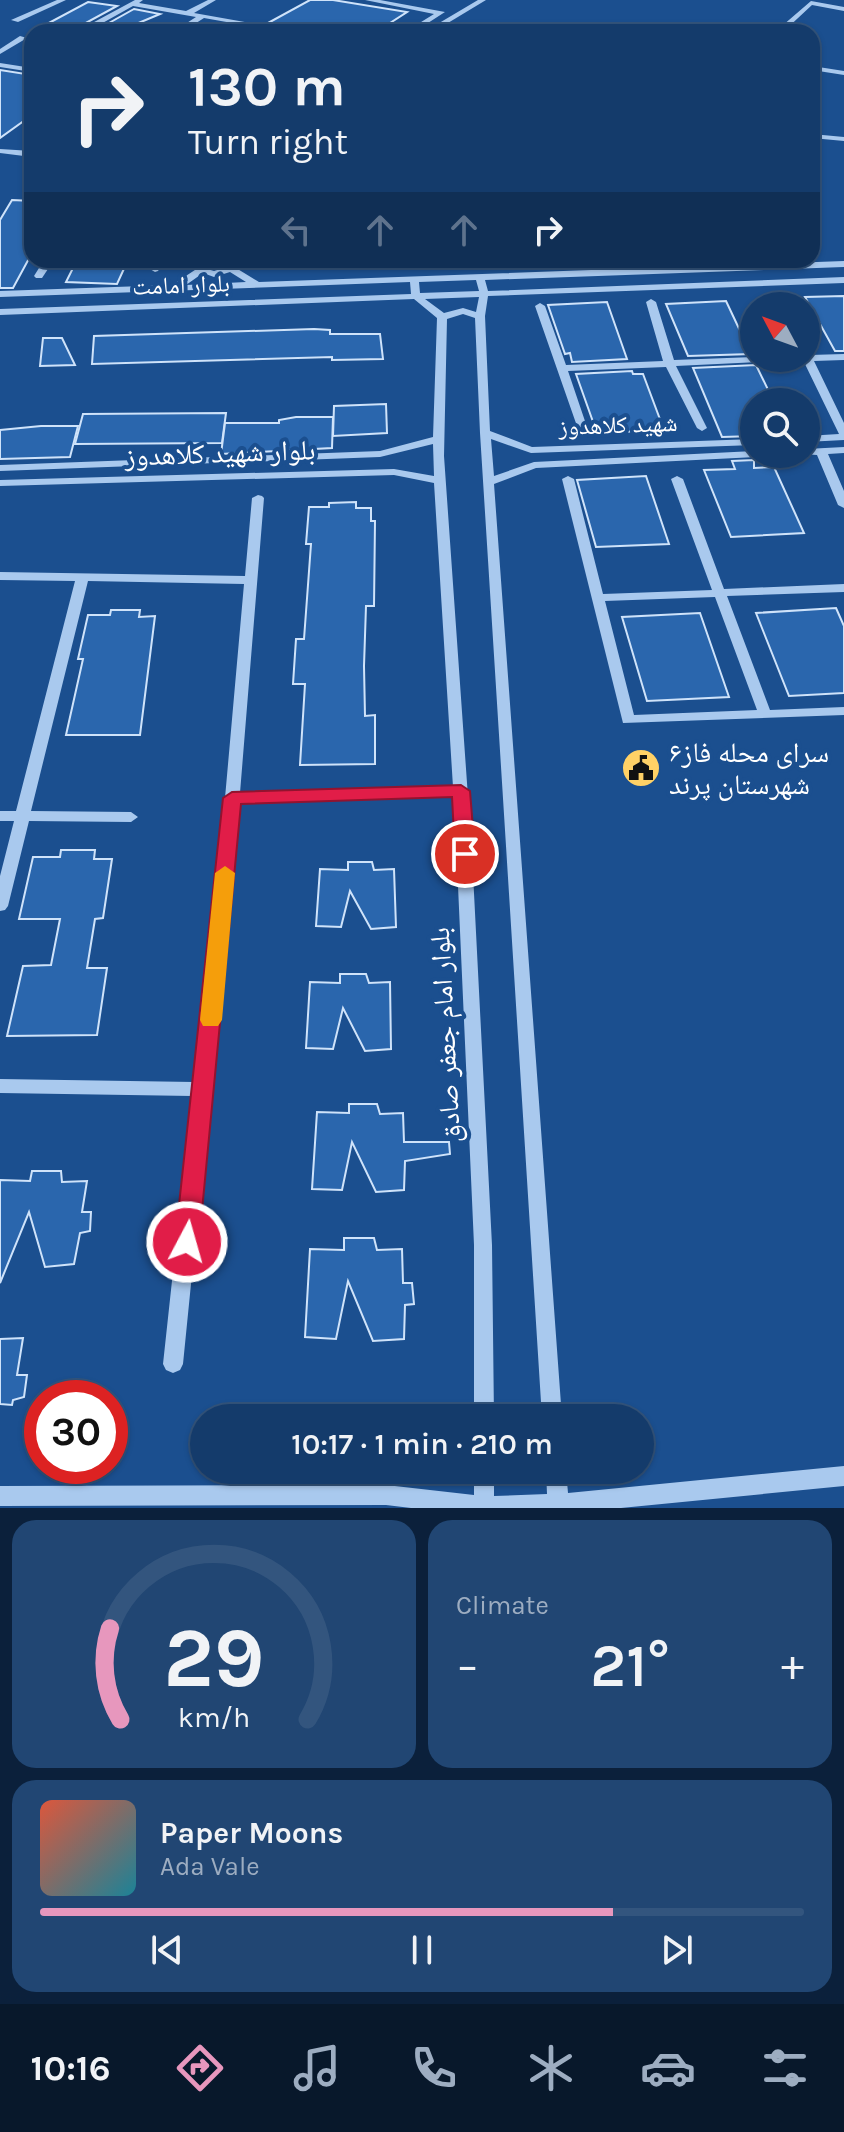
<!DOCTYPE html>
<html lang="en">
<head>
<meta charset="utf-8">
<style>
  :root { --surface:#143b6b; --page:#214673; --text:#f1f3f6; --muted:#9dadc1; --line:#33557e; --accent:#e797bd }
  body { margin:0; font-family:Karla,"Noto Naskh Arabic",sans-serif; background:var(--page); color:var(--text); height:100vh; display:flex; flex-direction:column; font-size:30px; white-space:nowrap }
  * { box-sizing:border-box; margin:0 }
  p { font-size:26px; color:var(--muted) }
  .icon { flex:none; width:44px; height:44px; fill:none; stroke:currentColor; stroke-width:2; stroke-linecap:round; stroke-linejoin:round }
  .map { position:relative; height:1508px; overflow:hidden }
  .sheet { display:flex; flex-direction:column; gap:12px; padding:12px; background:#0b203b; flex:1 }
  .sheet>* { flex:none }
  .top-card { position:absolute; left:24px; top:24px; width:796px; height:244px; border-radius:24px; box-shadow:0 2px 6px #0004,0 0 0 2px var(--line); background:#143b6b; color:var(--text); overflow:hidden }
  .needle { width:52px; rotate:311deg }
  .controls { position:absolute; left:740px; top:292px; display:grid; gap:16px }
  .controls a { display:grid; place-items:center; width:80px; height:80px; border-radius:50%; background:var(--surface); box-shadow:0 2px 6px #0004,0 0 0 2px var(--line); font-size:40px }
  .speed { position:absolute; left:24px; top:1380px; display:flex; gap:16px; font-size:40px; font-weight:700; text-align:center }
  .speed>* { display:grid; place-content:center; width:104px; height:104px; border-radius:50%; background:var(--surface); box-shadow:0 2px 6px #0004,0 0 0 2px var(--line); line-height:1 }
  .speed .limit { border:12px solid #d22; background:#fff; color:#111 }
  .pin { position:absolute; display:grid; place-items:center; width:68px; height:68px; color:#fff; margin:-34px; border:4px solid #fff; border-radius:50%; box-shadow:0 2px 8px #0007 }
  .me { position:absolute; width:88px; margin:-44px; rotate:6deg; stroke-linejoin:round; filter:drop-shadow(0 0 6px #0008) }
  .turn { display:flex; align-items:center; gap:28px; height:168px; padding:0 32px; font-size:36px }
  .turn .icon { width:104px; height:104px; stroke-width:2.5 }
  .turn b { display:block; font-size:56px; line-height:68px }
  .lanes { display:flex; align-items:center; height:76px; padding:0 32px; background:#0003; justify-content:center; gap:40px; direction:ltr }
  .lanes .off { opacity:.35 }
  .big { font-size:60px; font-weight:600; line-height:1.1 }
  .sheet .card { flex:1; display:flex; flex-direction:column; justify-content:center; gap:12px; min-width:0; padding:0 28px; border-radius:24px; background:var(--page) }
  .sheet .dial { align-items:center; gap:0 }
  .dial svg { height:208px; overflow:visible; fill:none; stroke:var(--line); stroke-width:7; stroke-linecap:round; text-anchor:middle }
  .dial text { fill:var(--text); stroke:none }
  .song { display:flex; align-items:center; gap:24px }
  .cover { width:96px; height:96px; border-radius:12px; background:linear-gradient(135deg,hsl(10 70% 55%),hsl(190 70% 35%)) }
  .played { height:8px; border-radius:4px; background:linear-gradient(90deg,var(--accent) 75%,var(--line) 75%) }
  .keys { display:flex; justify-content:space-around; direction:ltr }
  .heat { display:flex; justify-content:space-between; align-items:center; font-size:44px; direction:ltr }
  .sheet .tiles { flex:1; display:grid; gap:12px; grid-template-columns:1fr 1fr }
  .card:last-child { grid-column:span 2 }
  .trip { position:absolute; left:190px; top:1404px; width:464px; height:80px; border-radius:40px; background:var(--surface); box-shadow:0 2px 6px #0004,0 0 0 2px var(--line); font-weight:600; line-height:80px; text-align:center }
  .tab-bar { display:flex; height:128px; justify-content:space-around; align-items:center; background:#08182b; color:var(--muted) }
  .tab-bar .icon { width:56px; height:56px }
  .tab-bar .on { color:var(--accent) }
  .tab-bar b { font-size:36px; color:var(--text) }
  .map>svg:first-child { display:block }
</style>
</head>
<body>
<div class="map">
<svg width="844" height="1508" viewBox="0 0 844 1508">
  <rect width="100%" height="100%" fill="#1b4f8f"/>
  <!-- building -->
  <g fill="#2a66ad" stroke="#cfe3fa" stroke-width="2">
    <path d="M310,0H333L407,12L376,32H303L268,23Z"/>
    <path d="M88,2L117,6L82,25L80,29L86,32H32Z"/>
    <path d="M134,9L160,14L117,32H93Z"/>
    <path d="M0,70L32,75V115L0,138Z"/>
    <path d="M12,200L32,201V253L13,288H0V220Z"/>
    <path d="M77,260H128L117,284L66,282Z"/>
    <path d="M844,296V351H835L805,297Z"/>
    <path d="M726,301L751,354L688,356L666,304Z"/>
    <path d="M607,302L627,359L572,362L570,353L565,354L548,305Z"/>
    <path d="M314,329L330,330V334H380L383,359L332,360V357L92,364L94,336Z"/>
    <path d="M43,338H62L75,365L40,366Z"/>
    <path d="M756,365L774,402H754V436L722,437L693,368Z"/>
    <path d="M632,371L633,374H643L664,430L597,433L576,374Z"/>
    <path d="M386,404L387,433L333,436L334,406Z"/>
    <path d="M226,413L222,443L75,444L83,414Z"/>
    <path d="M296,417H333L332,448L221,454L225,423H279V420Z"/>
    <path d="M41,426H78L70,457L0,459V430Z"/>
    <path d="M754,460V468L774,467L804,533L731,537L704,470L735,469L732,461Z"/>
    <path d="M646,476L669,544L596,547L577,480Z"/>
    <path d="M356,502V508H371V521H375L374,606H366L364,666L365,716L375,715V764L300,765L305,684H293L296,639H304L311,544H306L309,507H329V503Z"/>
    <path d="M836,608L844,626V693L789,696L756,613Z"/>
    <path d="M111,610H140L139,617L155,616L140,735H66L83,659H78L88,615H110Z"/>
    <path d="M700,613L729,697L647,701L622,617Z"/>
    <path d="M61,850H95L94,859H112L103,918L95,919L87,968H107L97,1035L7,1036L23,966L51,965L60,919H19L33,857H60Z"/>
    <path d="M348,862H372L374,870L394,869L396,927L371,929L350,891L341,927L316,926L320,869L348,870Z"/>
    <path d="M340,974H366L369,983L390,982L391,1049L365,1051L343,1008L333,1049L306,1048L310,982L340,983Z"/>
    <path d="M349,1104H377L380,1114L403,1113L404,1142H449L450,1154L405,1161L404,1190L376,1192L352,1142L342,1190L312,1189L317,1112L349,1113Z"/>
    <path d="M32,1171H61L62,1182L87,1181L82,1212H91L90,1231L80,1233L74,1264L45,1267L29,1212L0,1283V1180L30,1181Z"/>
    <path d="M344,1238H374L377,1250L402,1249L403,1283H412L414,1304L405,1305L404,1339L373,1341L348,1281L336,1339L305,1337L310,1249L344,1250Z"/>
    <path d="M23,1338L17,1375H27L24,1397L13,1400L12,1405L0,1404V1339Z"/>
  </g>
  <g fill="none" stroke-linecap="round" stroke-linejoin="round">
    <!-- minor -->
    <g fill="#a9c9ee" fill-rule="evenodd">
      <path d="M57,0H66L18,22L11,20Z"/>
      <path d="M135,0H143L139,3L186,11L208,0H216L194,13L300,32H283L204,18L182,32H173L196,17L133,6L90,30L83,28Z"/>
      <path d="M365,0H380L445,12L414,32H405L434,14Z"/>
      <path d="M478,0H486L433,32H424Z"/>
      <path d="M811,1L844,7V11L812,5L783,32H775Z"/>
      <path d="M534,23L581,30L585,32H567L531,27Z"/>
      <path d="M20,36L27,38L0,54V49Z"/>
      <path d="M0,63L32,68V72L0,67Z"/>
      <path d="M812,66L844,71V75L812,70Z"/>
      <path d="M812,134L844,137V141L812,138Z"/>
      <path d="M0,149L32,151V157L0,153Z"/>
      <path d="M44,260H54L42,278H36L34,276Z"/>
      <path d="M155,260H165L158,271L155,272L150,269Z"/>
      <path d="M202,260H212L207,269L214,271L227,267L228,260H238L236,268L259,282L844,261V267L485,280L488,291L844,277V283L488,296L485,316L490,431L532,447L754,439V445L531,453L491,439L494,476L534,462L754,451V454H762L756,457L536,468L494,484L562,1418H542L480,433L475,318L463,314L447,319L444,456L472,854L492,1245L494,1418H474V1245L454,796L239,803L211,1085L213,1089L210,1094L183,1364L180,1370L173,1373L166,1370L163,1364L192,1096L0,1093V1079L194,1082L225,798L244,584L88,581L31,811L131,812L138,817L131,822L29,821L8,906L5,910L0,911V876L14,821H0V811H16L75,581L0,580V572L245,576L252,498L258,495L262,496L264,498L240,793L453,787L434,483L394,475L0,486V480L394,469L434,476L433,444L380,457L0,471V465L380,451L433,437L437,318L414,299L0,315V309L411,294L410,282L0,297V291L172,285L198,268ZM230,272L246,282L186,285L203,273L214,277ZM476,280L479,291L420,293L419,282ZM479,297L476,312L463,308L444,313L425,299Z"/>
      <path d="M776,294L779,295L786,306H776L771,297Z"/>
      <path d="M651,299L656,302L674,360L754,357L806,358V353L810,355L844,354V360L814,361L844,423V440L806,442V436L839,434L803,360L676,366L707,428L702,431L697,428L666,367L568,371L587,427L586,429H578L535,306L540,303L545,306L566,365L663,361L646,302Z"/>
      <path d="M844,447V453L828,454L844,491V508L838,505L817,455L802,454H806V449Z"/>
      <path d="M568,476L574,479L603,594L712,590L671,479L677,476L683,479L724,589L844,584V592L727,596L770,710L844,707V715L623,723L562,479ZM715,597L757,710L634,715L605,601Z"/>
      <path d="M844,1466V1486L621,1508H411L386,1505L0,1506V1486L386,1485L474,1495V1470H494V1496L547,1494L546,1470H566L568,1493Z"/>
    </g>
  </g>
  <!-- route -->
  <path fill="#e11d48" stroke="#92132f" stroke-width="2" d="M461,785L470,791L475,854L465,861L455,854L452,797L241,804L199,1242L196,1249L187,1252L179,1249L175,1242L223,798L232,792Z"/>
  <!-- slow -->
  <path fill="#f59e0b" d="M225,866L235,873L222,1020L218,1026H203L200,1020L215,873Z"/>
  <!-- icons -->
  <defs>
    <g id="civic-disc" transform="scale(2)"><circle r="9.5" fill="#ffd166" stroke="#1b4f8f"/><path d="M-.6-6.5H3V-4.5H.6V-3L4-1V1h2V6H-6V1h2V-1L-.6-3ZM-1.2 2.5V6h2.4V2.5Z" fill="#111"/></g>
  </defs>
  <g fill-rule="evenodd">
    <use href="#civic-disc" x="641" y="768"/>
  </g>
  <g text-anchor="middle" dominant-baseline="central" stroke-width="8" stroke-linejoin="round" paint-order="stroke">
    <!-- far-street labels -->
    <g font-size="24" fill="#fff" stroke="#1b4f8f">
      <text transform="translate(181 285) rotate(-2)">بلوار امامت</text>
      <text transform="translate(618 425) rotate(-2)">شهید کلاهدوز</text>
    </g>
    <!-- street labels -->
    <g font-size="28" fill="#fff" stroke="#1b4f8f">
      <text transform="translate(220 453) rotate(-2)">بلوار شهید کلاهدوز</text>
      <text transform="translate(445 1035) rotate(-93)">بلوار امام جعفر صادق</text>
    </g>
    <!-- poi labels -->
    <g font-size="28" fill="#fff" stroke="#1b4f8f" text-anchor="start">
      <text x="669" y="752">سرای محله فاز۶<tspan x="669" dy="32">شهرستان پرند</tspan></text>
    </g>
  </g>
</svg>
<div class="controls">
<a><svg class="needle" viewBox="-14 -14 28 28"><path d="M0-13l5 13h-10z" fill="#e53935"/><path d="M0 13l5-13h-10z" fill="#9dadc1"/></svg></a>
<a><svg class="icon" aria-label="search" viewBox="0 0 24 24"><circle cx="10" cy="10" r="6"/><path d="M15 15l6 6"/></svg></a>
</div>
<div class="speed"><div class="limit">30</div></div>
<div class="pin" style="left:465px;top:854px;background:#d93025"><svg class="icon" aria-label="arrive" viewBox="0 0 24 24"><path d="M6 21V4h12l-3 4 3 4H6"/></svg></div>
<svg class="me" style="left:187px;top:1242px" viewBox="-20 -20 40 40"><circle r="17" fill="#e11d48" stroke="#fff" stroke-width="3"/><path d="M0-11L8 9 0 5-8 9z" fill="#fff"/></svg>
<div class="trip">10:17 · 1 min · 210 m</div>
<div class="top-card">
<div class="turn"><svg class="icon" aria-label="right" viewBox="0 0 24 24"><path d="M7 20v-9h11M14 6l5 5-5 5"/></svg><div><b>130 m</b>Turn right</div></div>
<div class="lanes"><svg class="icon off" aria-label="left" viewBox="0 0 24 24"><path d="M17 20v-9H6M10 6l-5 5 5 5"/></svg><svg class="icon off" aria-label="ahead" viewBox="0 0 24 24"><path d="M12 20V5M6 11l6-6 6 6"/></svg><svg class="icon off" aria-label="ahead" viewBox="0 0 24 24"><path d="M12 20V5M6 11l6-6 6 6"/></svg><svg class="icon" aria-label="right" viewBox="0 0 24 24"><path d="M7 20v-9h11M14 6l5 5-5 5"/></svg></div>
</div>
</div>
<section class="sheet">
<div class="tiles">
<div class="card dial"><svg viewBox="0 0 100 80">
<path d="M14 69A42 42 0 1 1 86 69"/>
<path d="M14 69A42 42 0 0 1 10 34" stroke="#e797bd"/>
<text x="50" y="56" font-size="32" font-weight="700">29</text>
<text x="50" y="72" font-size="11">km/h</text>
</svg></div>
<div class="card"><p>Climate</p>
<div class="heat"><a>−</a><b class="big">21°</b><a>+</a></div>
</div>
<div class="card">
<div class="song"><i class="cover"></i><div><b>Paper Moons</b><p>Ada Vale</p></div></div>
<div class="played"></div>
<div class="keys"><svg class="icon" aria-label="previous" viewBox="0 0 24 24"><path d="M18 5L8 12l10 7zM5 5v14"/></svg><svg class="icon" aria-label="pause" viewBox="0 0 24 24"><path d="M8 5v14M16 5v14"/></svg><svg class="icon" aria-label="next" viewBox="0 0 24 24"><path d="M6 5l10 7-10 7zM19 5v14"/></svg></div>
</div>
</div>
</section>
<nav class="tab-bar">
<b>10:16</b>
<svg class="icon on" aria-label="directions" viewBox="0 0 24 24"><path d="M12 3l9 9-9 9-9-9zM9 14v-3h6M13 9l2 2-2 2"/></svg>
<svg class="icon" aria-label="music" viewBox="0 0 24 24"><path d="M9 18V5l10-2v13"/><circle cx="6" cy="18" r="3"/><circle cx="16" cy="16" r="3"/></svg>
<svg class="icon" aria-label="phone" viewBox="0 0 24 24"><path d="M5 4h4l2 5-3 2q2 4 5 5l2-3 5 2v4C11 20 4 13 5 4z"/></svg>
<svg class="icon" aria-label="climate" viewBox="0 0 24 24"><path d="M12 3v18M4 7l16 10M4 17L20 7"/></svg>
<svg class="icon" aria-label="car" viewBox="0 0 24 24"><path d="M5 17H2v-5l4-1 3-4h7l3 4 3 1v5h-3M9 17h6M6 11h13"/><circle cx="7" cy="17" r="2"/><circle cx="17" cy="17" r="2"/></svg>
<svg class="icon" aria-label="filters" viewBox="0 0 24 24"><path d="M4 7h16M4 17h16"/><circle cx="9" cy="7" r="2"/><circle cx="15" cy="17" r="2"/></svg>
</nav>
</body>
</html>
